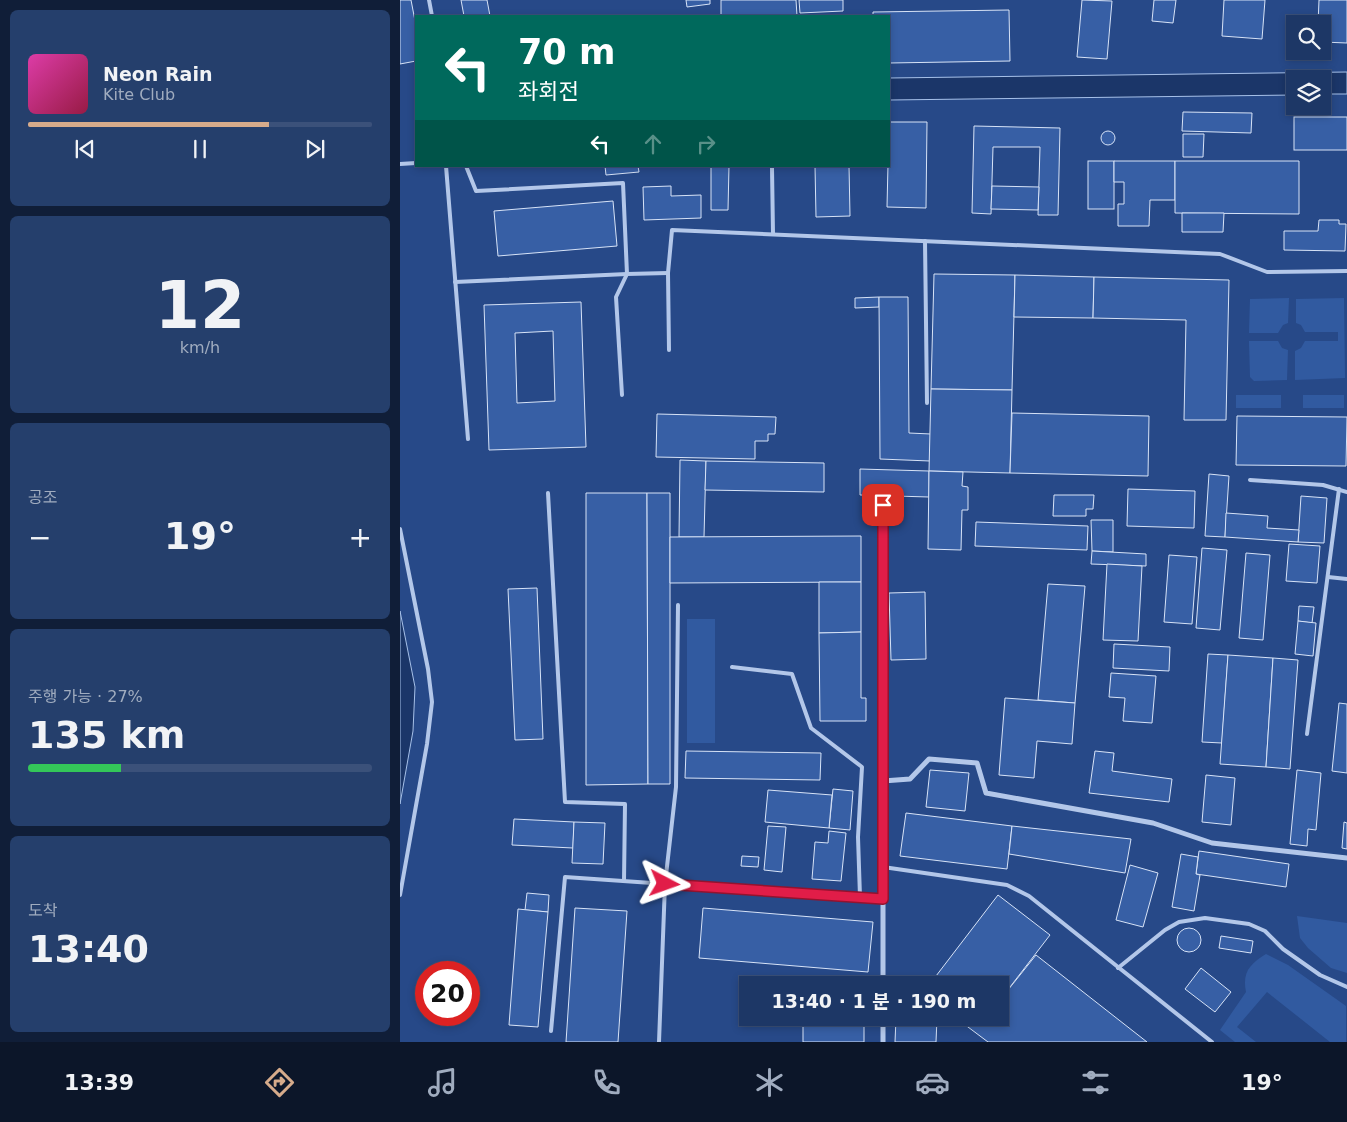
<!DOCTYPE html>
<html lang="ko">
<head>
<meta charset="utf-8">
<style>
  :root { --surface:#1d3766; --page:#253f6c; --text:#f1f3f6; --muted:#a0acbf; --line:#3b517a; --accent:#d6ab8b }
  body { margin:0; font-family:"DejaVu Sans","Noto Sans KR",sans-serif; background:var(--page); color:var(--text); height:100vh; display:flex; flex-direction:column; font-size:19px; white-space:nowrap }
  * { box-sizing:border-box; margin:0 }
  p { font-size:16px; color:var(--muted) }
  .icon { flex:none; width:28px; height:28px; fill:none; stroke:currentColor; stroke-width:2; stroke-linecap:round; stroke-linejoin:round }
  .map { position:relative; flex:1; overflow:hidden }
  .side { display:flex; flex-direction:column; gap:10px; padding:10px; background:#101e38; width:400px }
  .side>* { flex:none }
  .guide { position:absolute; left:15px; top:15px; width:475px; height:152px; border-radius:0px; box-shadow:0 2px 8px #0003,0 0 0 1px var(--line); background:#00695c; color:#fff; overflow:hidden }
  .tools { position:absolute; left:886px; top:15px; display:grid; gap:10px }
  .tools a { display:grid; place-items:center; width:45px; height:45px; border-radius:0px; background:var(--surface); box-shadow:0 2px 8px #0003,0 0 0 1px var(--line); font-size:25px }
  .speed { position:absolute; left:15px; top:961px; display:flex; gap:10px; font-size:25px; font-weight:700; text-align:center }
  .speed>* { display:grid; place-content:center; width:65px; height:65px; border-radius:50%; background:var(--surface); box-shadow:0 2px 8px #0003,0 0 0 1px var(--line); line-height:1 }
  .speed .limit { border:8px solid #d22; background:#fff; color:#111 }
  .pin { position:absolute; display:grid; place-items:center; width:42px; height:42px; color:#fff; margin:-21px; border-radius:10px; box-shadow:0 2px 8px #0006 }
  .me { position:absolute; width:55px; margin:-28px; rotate:94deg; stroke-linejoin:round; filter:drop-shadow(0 0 4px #0008) }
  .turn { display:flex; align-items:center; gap:18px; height:105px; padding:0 20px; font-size:22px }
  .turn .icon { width:65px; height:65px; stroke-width:2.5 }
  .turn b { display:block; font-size:35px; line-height:42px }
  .lanes { display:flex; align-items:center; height:48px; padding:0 20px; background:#0003; justify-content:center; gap:25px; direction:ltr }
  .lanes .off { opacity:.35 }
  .big { font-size:38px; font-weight:700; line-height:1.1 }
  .side .widget { flex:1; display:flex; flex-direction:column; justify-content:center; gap:8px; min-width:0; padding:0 18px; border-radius:8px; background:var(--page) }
  .side .dial { align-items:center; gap:0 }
  .dial b { font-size:65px; line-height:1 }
  .song { display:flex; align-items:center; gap:15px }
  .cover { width:60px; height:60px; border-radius:8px; background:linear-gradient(135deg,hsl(320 70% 55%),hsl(340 70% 35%)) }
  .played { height:5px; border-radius:2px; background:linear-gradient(90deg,var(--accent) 70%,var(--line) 70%) }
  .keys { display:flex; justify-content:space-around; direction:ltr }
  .heat { display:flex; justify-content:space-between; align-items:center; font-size:28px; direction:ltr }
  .charge { height:8px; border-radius:4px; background:linear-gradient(90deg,#34c759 27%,var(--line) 0) }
  .trip { position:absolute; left:339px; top:976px; width:270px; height:50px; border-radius:0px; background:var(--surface); box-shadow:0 2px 8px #0003,0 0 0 1px var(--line); font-weight:700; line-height:50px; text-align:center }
  .tabs { display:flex; height:80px; justify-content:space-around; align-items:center; background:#0c1629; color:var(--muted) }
  .tabs .icon { width:35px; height:35px }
  .tabs .active { color:var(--accent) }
  .tabs b { font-size:22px; color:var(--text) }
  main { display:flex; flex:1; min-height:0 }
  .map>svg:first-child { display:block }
</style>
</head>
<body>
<main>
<section class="side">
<div class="widget">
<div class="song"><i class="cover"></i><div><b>Neon Rain</b><p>Kite Club</p></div></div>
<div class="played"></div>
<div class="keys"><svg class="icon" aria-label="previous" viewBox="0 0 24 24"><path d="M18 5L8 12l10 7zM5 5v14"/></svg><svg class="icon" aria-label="pause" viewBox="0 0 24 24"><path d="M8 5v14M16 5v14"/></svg><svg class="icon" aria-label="next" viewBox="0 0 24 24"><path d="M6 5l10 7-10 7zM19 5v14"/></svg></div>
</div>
<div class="widget dial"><b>12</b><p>km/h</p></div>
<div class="widget"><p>공조</p>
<div class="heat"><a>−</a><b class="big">19°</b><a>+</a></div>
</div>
<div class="widget"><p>주행 가능 · 27%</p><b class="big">135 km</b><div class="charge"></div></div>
<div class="widget"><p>도착</p><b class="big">13:40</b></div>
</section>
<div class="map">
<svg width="947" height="1042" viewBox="0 0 947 1042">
  <rect width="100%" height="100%" fill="#274988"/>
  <!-- green -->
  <g fill="#315aa0">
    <path d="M889,298L888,323L883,325L878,333H849L850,299Z"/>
    <path d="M944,298L945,378L895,380V351L901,348L905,341H938V332H905L901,325L896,323V299Z"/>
    <path d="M849,341H878L882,348L888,350L887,380L854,381L850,377Z"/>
    <rect x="836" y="395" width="45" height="13"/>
    <rect x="903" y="395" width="41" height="13"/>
    <rect x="287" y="619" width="28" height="124"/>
    <path d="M897,916L947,923V973L931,968L908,948L900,938Z"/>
    <path d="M866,954L888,965L946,1006V1042H930L867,992L837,1027L856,1042H835L820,1030L846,992C842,972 850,964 866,954Z"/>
  </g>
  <!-- water -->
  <g fill="#1b3669" stroke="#a7c1e9">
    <path d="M947,72V94H923L922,79H895V95L489,100V78Z"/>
    <path d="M0,611L15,687L13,731L0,804Z"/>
  </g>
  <!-- building -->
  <g fill="#375fa5" stroke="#d7e3f7" fill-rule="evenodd">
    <path d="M0,0H11L16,26V61L0,64Z"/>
    <path d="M61,0H87L90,16H64Z"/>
    <path d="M286,0H310V4L287,7Z"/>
    <path d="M321,0H396L397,16H321Z"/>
    <path d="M399,0H443V11L400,13Z"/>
    <path d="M682,0L712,1L707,59L677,57Z"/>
    <path d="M754,0H776L773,23L752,21Z"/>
    <path d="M824,0H865L862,39L822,36Z"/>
    <path d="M919,0H947V43L922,42V24H918Z"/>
    <path d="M609,10L610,61L489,63V16H473V12Z"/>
    <path d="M783,112L852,113L851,133L782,131Z"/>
    <rect x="894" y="117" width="53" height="33"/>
    <path d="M489,122H527L526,208L487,207Z"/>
    <path d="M574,126L660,128L658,215H638L640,147H593L591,214L572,213Z"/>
    <circle cx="708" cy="138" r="7"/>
    <path d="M783,134H804L803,157H783Z"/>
    <rect x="688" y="161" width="26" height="48"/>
    <path d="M714,161H775V200H750L749,226H718V204H724V182H714Z"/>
    <path d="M775,161H899V214L775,213Z"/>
    <path d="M205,166H238L239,172L206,175Z"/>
    <path d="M311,166H329L328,210H311Z"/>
    <path d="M415,166H449L450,216L416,217Z"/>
    <path d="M271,186V196L301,195V218L244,220L243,187Z"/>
    <path d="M592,186L639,187L638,210L591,209Z"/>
    <path d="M213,201L217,246L98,256L94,211Z"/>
    <path d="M782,213H824L823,232H782Z"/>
    <path d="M919,220H939V224H946L945,251L884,250V231H918Z"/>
    <path d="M534,274L615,275L612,390L531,389Z"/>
    <path d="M615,275L694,277L693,318L614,317Z"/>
    <path d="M694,277L829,280L826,420H784L786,320L693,318Z"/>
    <path d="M479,297V307L455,308V298Z"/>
    <path d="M479,297H508L509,433L531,434L530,461L480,459Z"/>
    <path d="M181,302L186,447L89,450L84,305ZM153,331L155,401L117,403L115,333Z"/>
    <path d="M531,389L612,390L610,473L529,471Z"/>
    <path d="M612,413L749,416L748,476L610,473Z"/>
    <path d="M257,414L376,417L375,434H368V441H355V459L256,457Z"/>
    <path d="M837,416L947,417L946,466L836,465Z"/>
    <path d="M280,460L306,461L304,537H279Z"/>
    <path d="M306,461L424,463V492L305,490Z"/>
    <path d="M460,469L529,471V497L460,495Z"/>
    <path d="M529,471L563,472L562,486L568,487V510H562L561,550L528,549Z"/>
    <path d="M809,474L829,476L825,537L805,536Z"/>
    <path d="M728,489L795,491L794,528L727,526Z"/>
    <path d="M186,493H247L248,784L186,785Z"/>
    <path d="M247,493H270V784H248Z"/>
    <path d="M654,495H694L693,509H686V516H653Z"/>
    <path d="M901,496L927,498L924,543L898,542Z"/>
    <path d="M826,513L868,516L867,528L899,530L898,542L825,537Z"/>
    <path d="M691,520H713V552L692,551Z"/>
    <path d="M576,522L688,526L687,550L575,546Z"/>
    <path d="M461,536V582L270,583V537Z"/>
    <path d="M889,544L920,546L917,583L886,581Z"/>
    <path d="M802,548L827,550L820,630L796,628Z"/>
    <path d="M692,551L746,554V566L691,564Z"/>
    <path d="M846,553L870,555L863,640L839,638Z"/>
    <path d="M769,555L797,557L792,624L764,622Z"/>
    <path d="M707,564L742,566L738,641L703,640Z"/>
    <path d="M419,582H461V632L419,633Z"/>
    <path d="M648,584L685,586L675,703L638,700Z"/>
    <path d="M137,588L143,739L115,740L108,589Z"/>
    <path d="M525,592L526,659L491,660L489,593Z"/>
    <path d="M899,606L914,607L912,623L898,621Z"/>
    <path d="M898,621L916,623L913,656L895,654Z"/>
    <path d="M461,632V698H466V721H420L419,633Z"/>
    <path d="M714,644L770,647L769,671L713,668Z"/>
    <path d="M808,654L828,655L822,743L802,742Z"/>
    <path d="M828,655L873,658L866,767L820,764Z"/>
    <path d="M873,658L898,660L890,769L866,767Z"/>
    <path d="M711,673L756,676L752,723L723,721L725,698L709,697Z"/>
    <path d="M605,698L675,703L672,744L637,741L634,778L599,775Z"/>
    <path d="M939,703L947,704V773L932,771Z"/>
    <path d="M286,751L421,753L420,780L285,778Z"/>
    <path d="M695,751L714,753L712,771L772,779L769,802L689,793Z"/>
    <path d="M530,770L569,773L565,811L526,807Z"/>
    <path d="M897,770L921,773L916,830L908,829L907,846L890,844Z"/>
    <path d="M806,775L835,778L831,825L802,822Z"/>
    <path d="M433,789L453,791L450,830L429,828Z"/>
    <path d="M368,790L432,795L429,828L365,822Z"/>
    <path d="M506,813L612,826L607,869L500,856Z"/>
    <path d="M114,819L174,822L173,848L112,845Z"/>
    <path d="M174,822L205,823L203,864L172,863Z"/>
    <path d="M944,822L947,823V849L942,848Z"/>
    <path d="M368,826L386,827L382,872L364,870Z"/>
    <path d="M612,826L731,839L725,873L609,854Z"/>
    <path d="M429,831L446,833L441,881L412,879L415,842L428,843Z"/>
    <path d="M799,851L889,864L886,887L796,874Z"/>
    <path d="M781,854L798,857L796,874L800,875L794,911L772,907Z"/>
    <path d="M342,856L359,857L358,867L341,866Z"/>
    <path d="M730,865L758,873L743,927L716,920Z"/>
    <path d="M127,893L149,895L148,912L125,910Z"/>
    <path d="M598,895L650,935L600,1000V985H548L536,976Z"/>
    <path d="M175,908L227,911L218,1042H166Z"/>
    <path d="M303,908L473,922L468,972L299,958Z"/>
    <path d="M118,909L148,912L138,1027L109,1025Z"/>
    <circle cx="789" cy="940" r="12"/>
    <path d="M821,936L853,941L851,953L819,948Z"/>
    <path d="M636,955L747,1042H588L556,1018H600V1000Z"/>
    <path d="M801,968L831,992L815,1012L785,989Z"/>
    <rect x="403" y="1018" width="61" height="24"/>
    <path d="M496,1018H537L536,1042H495Z"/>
  </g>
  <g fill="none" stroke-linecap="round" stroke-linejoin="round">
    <!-- service -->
    <g stroke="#b3c7e9" stroke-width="4">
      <path d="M29,0L32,16"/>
      <path d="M0,164L16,163"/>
      <path d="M46,166L68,439"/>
      <path d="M66,166L76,191L223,183L227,274L216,297L222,395"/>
      <path d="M372,168L373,234"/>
      <path d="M525,241L527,403"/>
      <path d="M55,282L227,274L268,273"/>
      <path d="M269,350L268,273L272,230L820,254L867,272L947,271"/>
      <path d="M850,480L923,485L947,492"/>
      <path d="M148,493L165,802L225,804L224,881"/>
      <path d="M0,529L28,669L32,702L27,744L0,895"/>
      <path d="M928,577L947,579"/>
      <path d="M332,667L392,674L411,728L462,767L458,837L460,897"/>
      <path d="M907,734L939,489"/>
      <path d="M483,867L607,885L629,896L812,1042"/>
      <path d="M718,968L765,930L779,922L805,918L849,924L865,931L883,949L920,975L947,987"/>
      <path d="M151,1031L165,877L483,899"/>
      <path d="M259,1042L265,884L276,787L278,605"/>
    </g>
    <!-- minor -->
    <g stroke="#b3c7e9" stroke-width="5">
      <path d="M483,781L510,779L529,759L577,763L586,793L753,823L812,843L947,858"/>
      <path d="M483,985V505"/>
      <path d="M483,1042V1018"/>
    </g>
  </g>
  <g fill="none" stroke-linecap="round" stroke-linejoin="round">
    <!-- route casing -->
    <g stroke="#92132f" stroke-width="12">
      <path id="route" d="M265,884L483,899V505"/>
    </g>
    <!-- route -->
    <use href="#route" stroke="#e11d48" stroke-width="9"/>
  </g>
</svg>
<div class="tools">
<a><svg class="icon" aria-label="search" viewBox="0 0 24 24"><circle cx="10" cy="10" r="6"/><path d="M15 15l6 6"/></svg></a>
<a><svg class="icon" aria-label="layers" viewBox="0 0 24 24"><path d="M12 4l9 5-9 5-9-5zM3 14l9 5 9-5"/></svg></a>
</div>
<div class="speed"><div class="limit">20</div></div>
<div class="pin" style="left:483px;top:505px;background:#d93025"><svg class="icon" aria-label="arrive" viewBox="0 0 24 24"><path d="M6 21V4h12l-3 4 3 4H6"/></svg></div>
<svg class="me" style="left:265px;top:884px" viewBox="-20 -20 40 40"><path d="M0-17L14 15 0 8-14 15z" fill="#e11d48" stroke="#fff" stroke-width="4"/></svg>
<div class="trip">13:40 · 1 분 · 190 m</div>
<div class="guide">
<div class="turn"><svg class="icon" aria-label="left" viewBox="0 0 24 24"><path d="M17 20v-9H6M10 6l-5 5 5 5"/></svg><div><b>70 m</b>좌회전</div></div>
<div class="lanes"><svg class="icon" aria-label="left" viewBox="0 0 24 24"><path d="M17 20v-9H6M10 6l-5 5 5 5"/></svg><svg class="icon off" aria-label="ahead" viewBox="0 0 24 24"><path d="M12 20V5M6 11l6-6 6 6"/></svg><svg class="icon off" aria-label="right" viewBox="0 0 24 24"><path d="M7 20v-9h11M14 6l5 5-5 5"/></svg></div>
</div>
</div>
</main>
<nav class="tabs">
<b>13:39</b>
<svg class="icon active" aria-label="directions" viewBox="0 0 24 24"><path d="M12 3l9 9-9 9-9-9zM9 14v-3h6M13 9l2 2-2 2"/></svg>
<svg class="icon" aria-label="music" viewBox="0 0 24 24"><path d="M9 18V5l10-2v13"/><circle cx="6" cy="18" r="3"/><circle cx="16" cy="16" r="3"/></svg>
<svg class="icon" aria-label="phone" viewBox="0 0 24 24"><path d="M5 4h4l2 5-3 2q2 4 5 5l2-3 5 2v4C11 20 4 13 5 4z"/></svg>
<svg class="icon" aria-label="climate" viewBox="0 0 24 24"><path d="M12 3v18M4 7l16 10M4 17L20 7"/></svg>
<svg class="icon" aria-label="car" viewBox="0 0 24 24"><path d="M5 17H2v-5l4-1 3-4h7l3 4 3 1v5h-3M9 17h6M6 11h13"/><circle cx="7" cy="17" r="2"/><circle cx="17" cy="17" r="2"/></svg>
<svg class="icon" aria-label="filters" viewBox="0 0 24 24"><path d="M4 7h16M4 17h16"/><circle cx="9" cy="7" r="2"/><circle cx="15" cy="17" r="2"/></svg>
<b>19°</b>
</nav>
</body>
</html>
